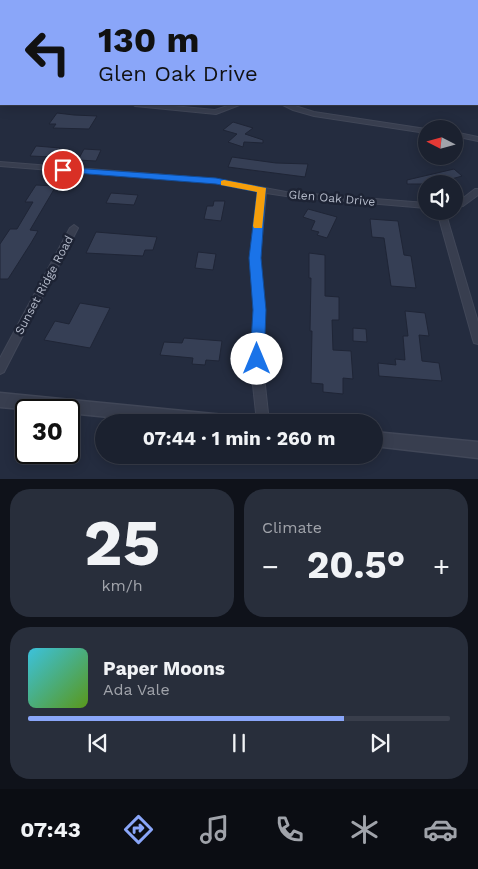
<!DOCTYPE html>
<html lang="en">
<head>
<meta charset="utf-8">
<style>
  :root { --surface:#1b212f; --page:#282e3b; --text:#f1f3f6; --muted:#a0a3aa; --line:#393e4b; --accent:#8aa6f9 }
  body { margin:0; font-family:"Work Sans",sans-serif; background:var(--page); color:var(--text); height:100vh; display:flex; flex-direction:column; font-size:19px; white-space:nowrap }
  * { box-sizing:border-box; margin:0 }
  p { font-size:16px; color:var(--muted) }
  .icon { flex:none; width:28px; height:28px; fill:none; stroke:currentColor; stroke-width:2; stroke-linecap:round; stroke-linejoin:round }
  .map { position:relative; height:479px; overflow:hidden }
  .sheet { display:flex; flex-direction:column; gap:10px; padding:10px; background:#0f121a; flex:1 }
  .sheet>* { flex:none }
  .banner { position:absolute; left:0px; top:0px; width:479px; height:105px; box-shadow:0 2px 12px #0003,0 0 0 1px var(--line); background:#8aa6f9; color:#111; overflow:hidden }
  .needle { width:32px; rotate:276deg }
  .controls { position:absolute; left:418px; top:120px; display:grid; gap:10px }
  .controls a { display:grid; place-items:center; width:45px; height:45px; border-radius:50%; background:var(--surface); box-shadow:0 2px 12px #0003,0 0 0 1px var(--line); font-size:25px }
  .speed { position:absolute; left:15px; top:399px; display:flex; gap:10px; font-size:25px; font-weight:700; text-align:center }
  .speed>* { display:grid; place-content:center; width:65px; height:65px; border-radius:50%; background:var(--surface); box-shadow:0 2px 12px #0003,0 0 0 1px var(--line); line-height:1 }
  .speed .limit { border:2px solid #111; border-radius:8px; background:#fff; color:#111 }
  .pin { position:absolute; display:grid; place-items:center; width:42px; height:42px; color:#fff; margin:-21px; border:2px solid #fff; border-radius:50%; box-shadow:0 1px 5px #0007 }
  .me { position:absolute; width:55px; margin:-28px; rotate:0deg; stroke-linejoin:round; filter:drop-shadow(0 0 4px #0008) }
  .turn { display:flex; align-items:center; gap:18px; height:105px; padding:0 15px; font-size:22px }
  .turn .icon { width:65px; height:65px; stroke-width:2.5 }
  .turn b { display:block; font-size:35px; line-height:42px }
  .big { font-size:38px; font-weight:700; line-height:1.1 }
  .sheet .card { flex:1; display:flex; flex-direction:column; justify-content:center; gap:8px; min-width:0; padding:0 18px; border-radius:20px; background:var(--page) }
  .sheet .dial { align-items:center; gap:0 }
  .dial b { font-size:65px; line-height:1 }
  .song { display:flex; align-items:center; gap:15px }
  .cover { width:60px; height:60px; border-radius:8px; background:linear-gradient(135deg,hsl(190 70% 55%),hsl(90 70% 35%)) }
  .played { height:5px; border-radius:2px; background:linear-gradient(90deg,var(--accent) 75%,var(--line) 75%) }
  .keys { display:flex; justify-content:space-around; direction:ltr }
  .heat { display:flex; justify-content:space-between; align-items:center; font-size:28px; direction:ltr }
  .sheet .tiles { flex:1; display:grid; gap:10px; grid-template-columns:1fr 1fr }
  .card:last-child { grid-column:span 2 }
  .trip { position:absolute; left:95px; top:414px; width:288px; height:50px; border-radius:25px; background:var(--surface); box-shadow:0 2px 12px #0003,0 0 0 1px var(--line); font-weight:700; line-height:50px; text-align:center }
  .menu { display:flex; height:80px; justify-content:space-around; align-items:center; background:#0b0d13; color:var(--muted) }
  .menu .icon { width:35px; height:35px }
  .menu .current { color:var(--accent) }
  .menu b { font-size:22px; color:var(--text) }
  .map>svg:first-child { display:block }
</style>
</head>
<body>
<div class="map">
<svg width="478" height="479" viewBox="0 0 478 479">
  <rect width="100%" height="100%" fill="#242c3f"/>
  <!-- building -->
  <g fill="#363f55" stroke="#1f2536">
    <path d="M57,113L74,115L97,116L89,129L53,128L56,124H49Z"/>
    <path d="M233,122L253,128L245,134L263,140V143L244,142L243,147L228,142L237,134L223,130Z"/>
    <path d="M36,146L60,148L54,157L30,156Z"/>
    <path d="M84,149L101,150L96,161L78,160Z"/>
    <path d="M232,157L276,163L308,164L305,177L228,167Z"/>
    <path d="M454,169L462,176L448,180L452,184H407V180Z"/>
    <path d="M36,185L56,186L30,230L38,231L31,243L8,279H0V244L10,229H17L33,202H25Z"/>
    <path d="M111,193L138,195L134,205L106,203Z"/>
    <path d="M214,201H225L221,221L204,219L207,206H213Z"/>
    <path d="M308,209L337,217L327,238L317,235L319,232L311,230L315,221L303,217Z"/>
    <path d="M370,219L398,221L404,255L411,256L416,288L391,286L384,238L372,237Z"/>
    <path d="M96,232L157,237L153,250H145L143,256L86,253Z"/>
    <path d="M198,252L216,254L213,270L195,268Z"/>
    <path d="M309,253L325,255V296L339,297V320H332L333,350L351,351L353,379L343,378V394L323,392V384L311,383L312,331H310L311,278H309Z"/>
    <path d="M80,303L110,308L90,348L44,340L55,321L69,324Z"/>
    <path d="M405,311L425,313L429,336L419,335L422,361L439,363L442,381L379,376L378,363L396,365L395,359L405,360L403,336H408Z"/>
    <path d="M353,328L366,329L367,342L353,341Z"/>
    <path d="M184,338L222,341L219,361L206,360L205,365L192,364L193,358L160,355L164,342L182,343Z"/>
  </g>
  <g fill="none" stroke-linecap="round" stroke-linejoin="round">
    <!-- minor casing -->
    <g stroke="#414758" stroke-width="2">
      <g id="minor">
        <rect x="242" y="0" width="4" height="1"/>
        <rect x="340" y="0" width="4" height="1"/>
        <path d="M432,0H437V1H433Z"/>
        <rect x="0" y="20" width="1" height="2"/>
        <path d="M132,104H152L215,110L234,104H242L216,114L135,106Z"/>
        <path d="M281,104H289L314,112L426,129V133L314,116L293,110Z"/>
        <path d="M454,132L478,137V141L454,136Z"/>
        <path d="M0,162L216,179L286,192L426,203V208L286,196L266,193L260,258L264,310L262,341L264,376L269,422H257L252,376V341L254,310L250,258L258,191L216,183L0,166Z"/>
        <path d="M475,189H478V195L463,206L454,207V203L458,202Z"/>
        <path d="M437,211H445L478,322V344L474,343L473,340Z"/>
        <path d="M74,225L78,228L4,372L0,374V358L70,228Z"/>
      </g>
    </g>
    <!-- tertiary casing -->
    <g stroke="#414758" stroke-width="3">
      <g id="tertiary">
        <path d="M0,393L224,415L229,417L232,422H159L69,413V410H35L0,407Z"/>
        <path d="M374,432L478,442V458L374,446Z"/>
      </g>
    </g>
    <!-- minor -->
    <use href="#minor" fill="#383e4f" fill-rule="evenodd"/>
    <!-- tertiary -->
    <use href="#tertiary" fill="#383e4f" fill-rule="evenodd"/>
  </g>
  <!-- route -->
  <path fill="#1a73e8" stroke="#114b97" d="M59,167L216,178L266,188L261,258L266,310L264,359L262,363H252L250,359L253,310L249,258L257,192L216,184L63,172H59Z"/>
  <!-- slow -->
  <path fill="#f59e0b" d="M224,180L266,188L262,228H254L253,226L257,192L221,185V181Z"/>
  <g text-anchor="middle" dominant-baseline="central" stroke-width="5" stroke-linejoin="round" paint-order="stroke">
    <!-- street labels -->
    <g font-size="12" fill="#b4bac9" stroke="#1d2334">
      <text transform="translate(332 198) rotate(5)">Glen Oak Drive</text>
      <text transform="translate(44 285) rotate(-62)">Sunset Ridge Road</text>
    </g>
  </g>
</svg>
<div class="controls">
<a><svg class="needle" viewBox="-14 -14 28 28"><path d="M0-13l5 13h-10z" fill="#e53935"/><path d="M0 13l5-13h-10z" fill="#a0a3aa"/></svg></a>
<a><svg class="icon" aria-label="sound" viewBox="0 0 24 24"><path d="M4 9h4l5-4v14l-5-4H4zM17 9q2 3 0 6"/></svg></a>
</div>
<div class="speed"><div class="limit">30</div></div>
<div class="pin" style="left:63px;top:170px;background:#d93025"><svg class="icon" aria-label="arrive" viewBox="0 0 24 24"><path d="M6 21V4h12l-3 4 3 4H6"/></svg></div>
<svg class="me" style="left:257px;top:359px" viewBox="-20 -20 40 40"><circle r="19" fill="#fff"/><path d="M0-13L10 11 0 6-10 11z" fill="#1a73e8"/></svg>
<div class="trip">07:44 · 1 min · 260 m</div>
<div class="banner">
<div class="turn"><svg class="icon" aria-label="left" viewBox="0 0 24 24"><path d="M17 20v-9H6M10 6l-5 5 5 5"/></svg><div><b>130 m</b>Glen Oak Drive</div></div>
</div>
</div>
<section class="sheet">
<div class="tiles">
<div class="card dial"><b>25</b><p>km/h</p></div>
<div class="card"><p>Climate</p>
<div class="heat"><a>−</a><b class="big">20.5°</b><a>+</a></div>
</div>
<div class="card">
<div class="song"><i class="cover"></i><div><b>Paper Moons</b><p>Ada Vale</p></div></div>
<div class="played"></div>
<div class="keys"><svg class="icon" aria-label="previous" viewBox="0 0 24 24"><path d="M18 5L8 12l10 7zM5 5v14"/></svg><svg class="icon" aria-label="pause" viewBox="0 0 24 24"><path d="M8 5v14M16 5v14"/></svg><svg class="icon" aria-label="next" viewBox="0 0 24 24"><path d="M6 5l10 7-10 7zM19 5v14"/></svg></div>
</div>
</div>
</section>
<nav class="menu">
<b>07:43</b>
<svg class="icon current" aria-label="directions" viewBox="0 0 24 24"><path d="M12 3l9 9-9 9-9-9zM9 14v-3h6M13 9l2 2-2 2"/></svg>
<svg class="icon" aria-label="music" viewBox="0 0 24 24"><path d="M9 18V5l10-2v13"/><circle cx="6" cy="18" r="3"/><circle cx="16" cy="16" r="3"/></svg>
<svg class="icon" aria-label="phone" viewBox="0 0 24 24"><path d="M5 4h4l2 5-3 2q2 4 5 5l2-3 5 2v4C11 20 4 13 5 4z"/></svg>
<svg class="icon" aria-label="climate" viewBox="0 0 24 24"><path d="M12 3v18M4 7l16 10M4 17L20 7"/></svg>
<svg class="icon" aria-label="car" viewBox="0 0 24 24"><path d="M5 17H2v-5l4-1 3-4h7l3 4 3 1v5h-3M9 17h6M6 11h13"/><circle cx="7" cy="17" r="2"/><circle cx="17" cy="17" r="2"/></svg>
</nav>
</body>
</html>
